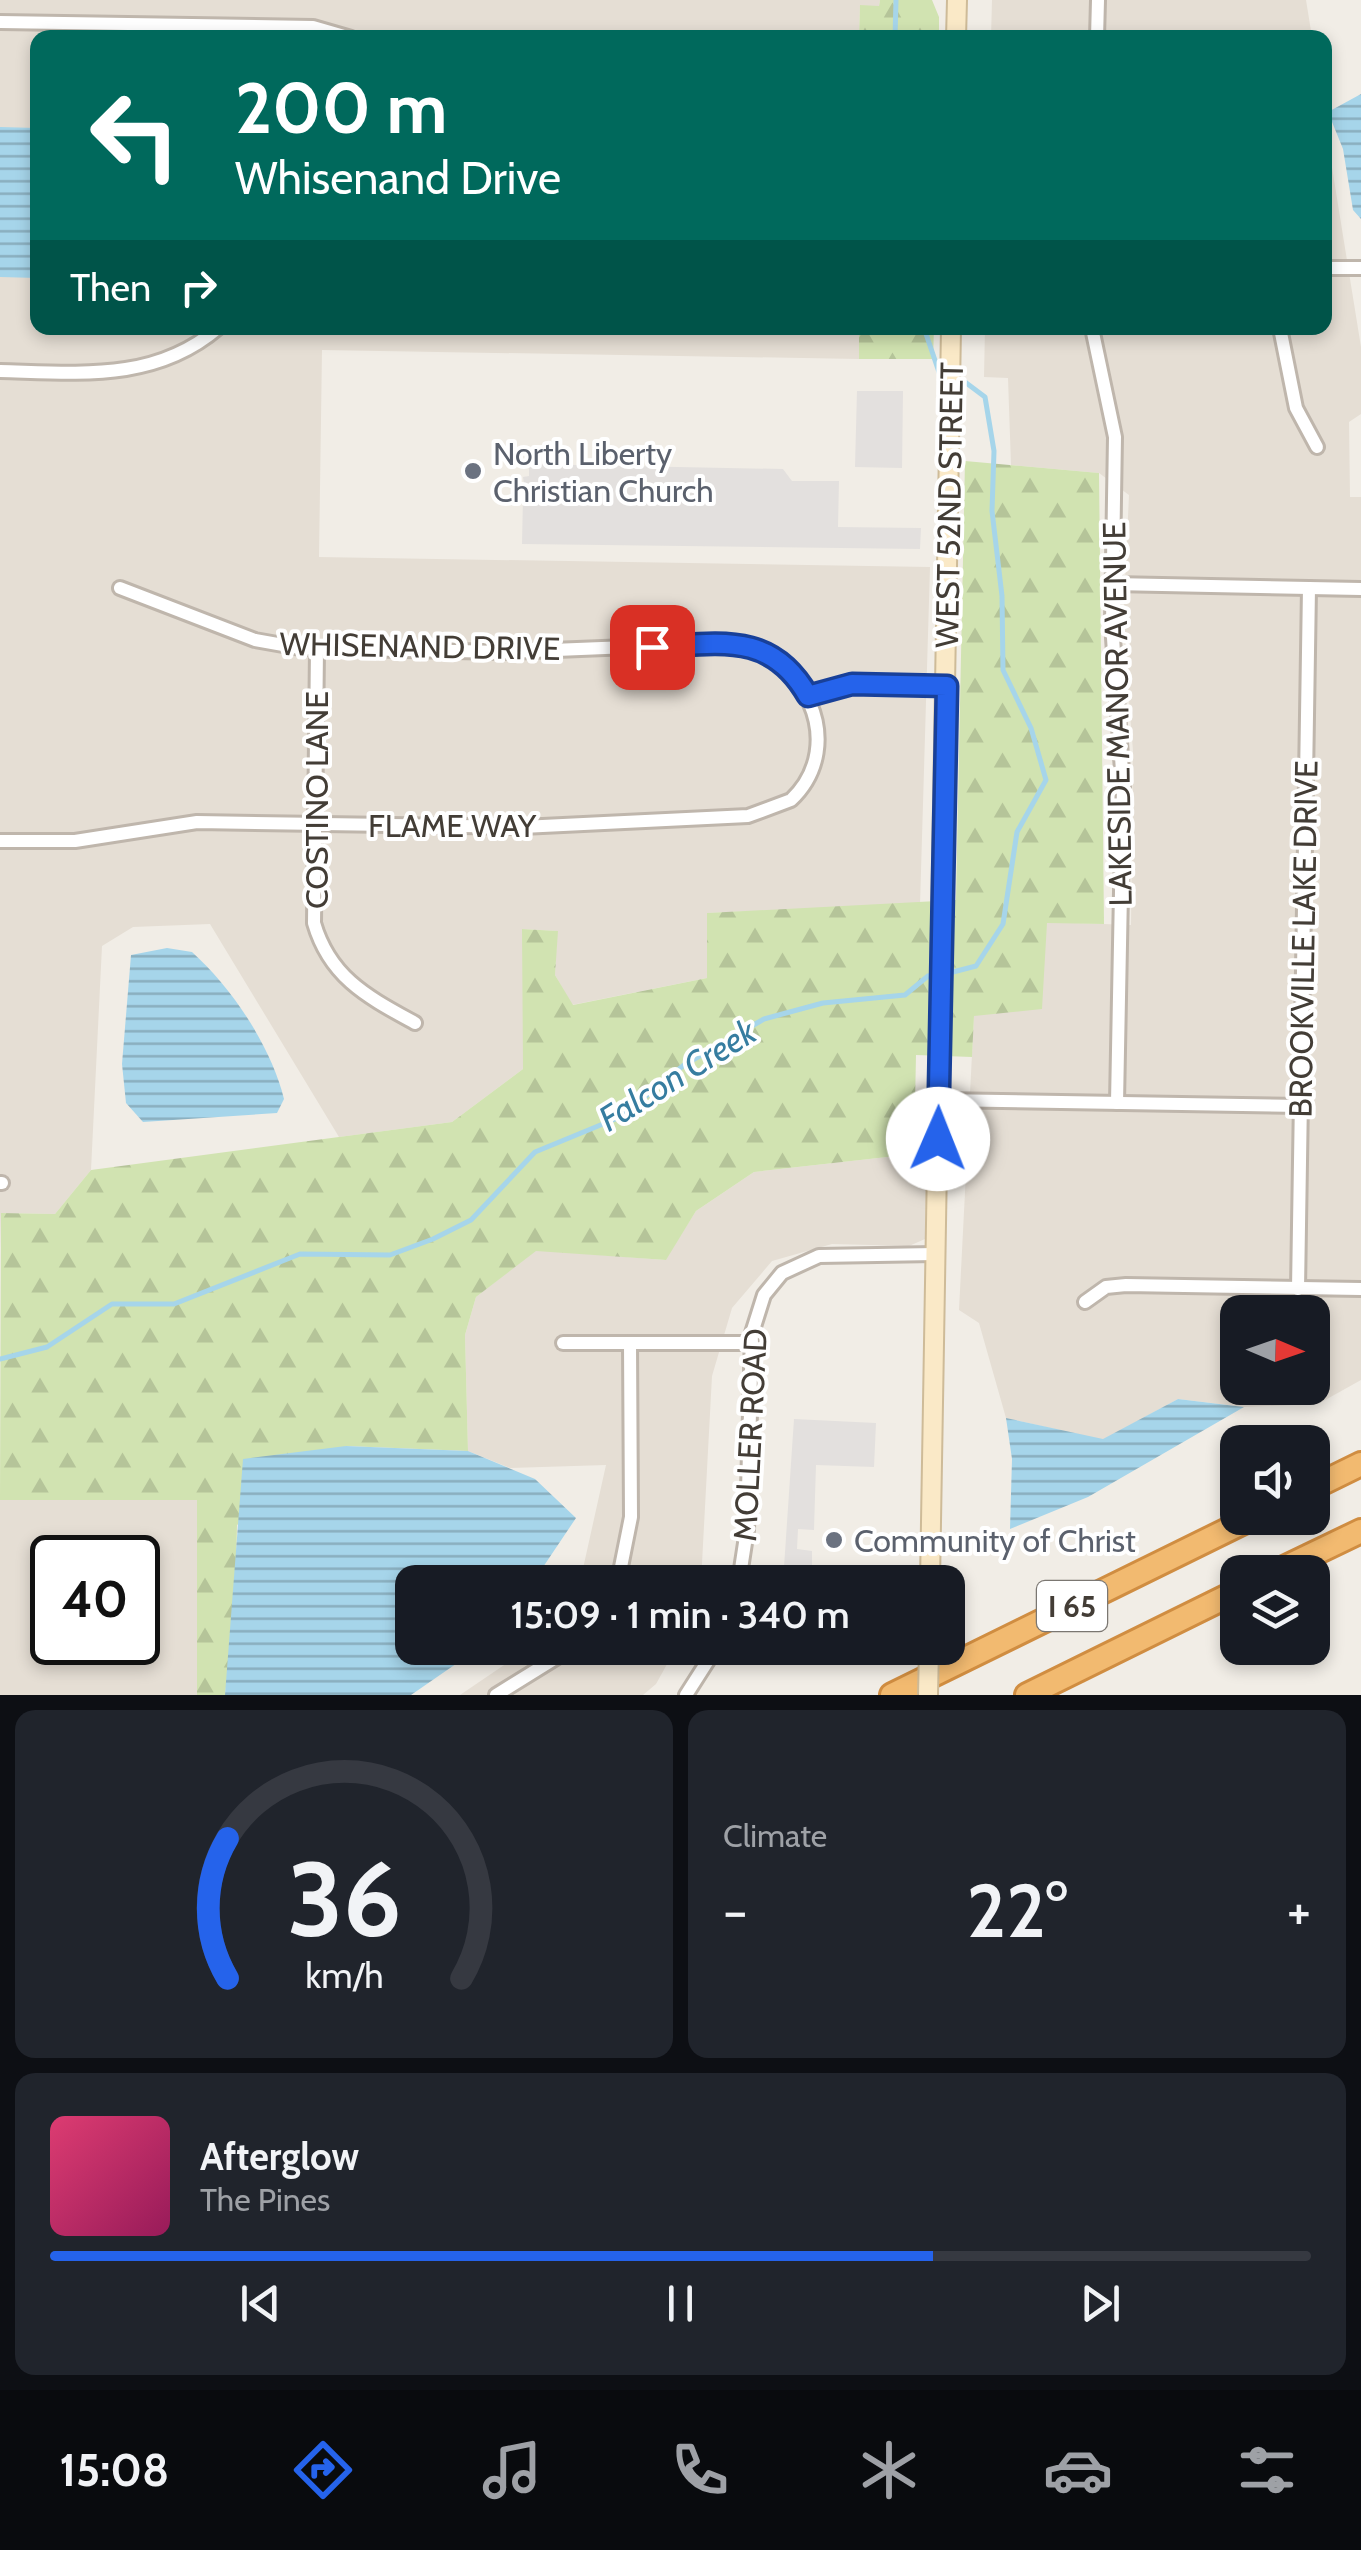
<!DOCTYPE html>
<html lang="en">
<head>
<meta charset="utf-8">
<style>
  :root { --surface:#171b24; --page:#20242c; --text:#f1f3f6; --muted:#9ea1a6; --line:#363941; --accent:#2563eb }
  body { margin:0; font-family:Cabin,sans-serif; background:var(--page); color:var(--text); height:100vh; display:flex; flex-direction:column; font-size:38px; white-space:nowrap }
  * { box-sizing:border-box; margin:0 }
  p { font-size:32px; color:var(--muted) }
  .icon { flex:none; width:55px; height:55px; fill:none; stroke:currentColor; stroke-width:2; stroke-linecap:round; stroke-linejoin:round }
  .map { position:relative; height:1695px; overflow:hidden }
  .drawer { display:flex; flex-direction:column; gap:15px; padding:15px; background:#0d0f14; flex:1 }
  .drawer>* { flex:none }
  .banner { position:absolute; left:30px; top:30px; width:1302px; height:305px; border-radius:20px; box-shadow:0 5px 15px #0003; background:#00695c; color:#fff; overflow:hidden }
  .needle { width:65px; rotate:92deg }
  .tools { position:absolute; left:1220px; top:1295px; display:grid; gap:20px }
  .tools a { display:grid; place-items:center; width:110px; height:110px; border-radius:20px; background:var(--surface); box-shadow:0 5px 15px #0003; font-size:50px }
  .speed { position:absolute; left:30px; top:1535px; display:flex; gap:20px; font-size:50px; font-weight:700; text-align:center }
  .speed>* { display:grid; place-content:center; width:130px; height:130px; border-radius:50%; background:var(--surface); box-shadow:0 5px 15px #0003; line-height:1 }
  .speed .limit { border:5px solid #111; border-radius:15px; background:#fff; color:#111 }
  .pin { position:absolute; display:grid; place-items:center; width:85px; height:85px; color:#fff; margin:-42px; border-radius:20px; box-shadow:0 5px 15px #0006 }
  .me { position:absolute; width:110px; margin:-55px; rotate:1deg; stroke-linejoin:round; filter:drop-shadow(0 0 8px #0008) }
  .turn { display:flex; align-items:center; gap:35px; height:210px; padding:0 40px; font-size:45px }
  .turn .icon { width:130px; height:130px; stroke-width:2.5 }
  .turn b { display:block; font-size:70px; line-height:85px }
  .then { display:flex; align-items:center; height:95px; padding:0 40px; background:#0003; gap:20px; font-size:38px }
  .big { font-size:75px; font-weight:600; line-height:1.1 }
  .drawer .widget { flex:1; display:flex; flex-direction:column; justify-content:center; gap:15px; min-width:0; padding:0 35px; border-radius:20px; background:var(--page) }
  .drawer .dial { align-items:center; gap:0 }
  .dial svg { height:260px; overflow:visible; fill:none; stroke:var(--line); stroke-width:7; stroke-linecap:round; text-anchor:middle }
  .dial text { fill:var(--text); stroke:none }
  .song { display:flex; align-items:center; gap:30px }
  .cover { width:120px; height:120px; border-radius:15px; background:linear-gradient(135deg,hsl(340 70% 55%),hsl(330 70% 35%)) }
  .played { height:10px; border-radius:5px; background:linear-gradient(90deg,var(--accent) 70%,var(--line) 70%) }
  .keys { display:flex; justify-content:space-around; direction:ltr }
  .heat { display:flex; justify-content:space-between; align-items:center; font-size:55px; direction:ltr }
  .drawer .tiles { flex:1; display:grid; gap:15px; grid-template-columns:1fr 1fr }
  .widget:last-child { grid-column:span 2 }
  .trip { position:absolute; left:395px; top:1565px; width:570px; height:100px; border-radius:20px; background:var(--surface); box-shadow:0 5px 15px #0003; font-weight:600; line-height:100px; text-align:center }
  .tabs { display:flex; height:160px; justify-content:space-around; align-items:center; background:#090b0e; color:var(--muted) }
  .tabs .icon { width:70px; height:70px }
  .tabs .current { color:var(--accent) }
  .tabs b { font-size:45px; color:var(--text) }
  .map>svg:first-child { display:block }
</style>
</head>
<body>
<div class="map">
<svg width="1361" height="1695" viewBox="0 0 1361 1695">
  <defs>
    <pattern id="forest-firs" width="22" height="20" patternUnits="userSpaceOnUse" patternTransform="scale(2.5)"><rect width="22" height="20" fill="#d1e3b1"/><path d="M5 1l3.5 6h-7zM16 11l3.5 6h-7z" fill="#b5c499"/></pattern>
    <pattern id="water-rules" width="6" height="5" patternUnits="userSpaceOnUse" patternTransform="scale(2.5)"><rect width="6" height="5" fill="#a6d5ea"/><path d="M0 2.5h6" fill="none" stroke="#89aebe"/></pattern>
  </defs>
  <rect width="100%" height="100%" fill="#f1ede6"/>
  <!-- residential -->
  <g fill="#e5ded4" fill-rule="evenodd">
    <path d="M0,0H880L879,6H860L859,38H38V328H859V359L322,350L319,557L930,567L920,905L707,913V978L572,1005L555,975L557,931L523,929V1069L452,1122L339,1137L210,924L133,927L102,946L91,1170L55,1214L1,1213L0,1248Z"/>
    <path d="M992,0H1306L1312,37L991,38Z"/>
    <path d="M1325,124L1361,347V414L1349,422L1350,497H1361V1380L1318,1404L1244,1407L1178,1399L1103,1440L1006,1418L979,1323L959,1310L974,1015L1047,922L1131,925L1133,751L1123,625L1129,495L1099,473L1011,465L1008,378L984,377L985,328H1325ZM1238,1312H1312V1388H1238Z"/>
    <path d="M914,1154L927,1156L925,1239L909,1246L832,1244L772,1261L732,1308L712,1376L701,1582H580L606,1465L510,1468L468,1451L465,1335L476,1297L536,1250L665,1260L696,1211L754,1172Z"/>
    <path d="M0,1500H197V1695H0ZM52,1558H138V1642H52Z"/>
    <path d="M529,1648H676L656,1684L643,1695H460Z"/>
  </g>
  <!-- forest -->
  <g fill="url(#forest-firs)">
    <path d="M880,0H932L939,17V37H859L860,5L879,6Z"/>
    <path d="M859,328H934L933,359H859Z"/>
    <path d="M965,461L1099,473L1104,924L1047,923L1042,1009L974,1016L972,1057L916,1055L914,1154L754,1172L696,1211L666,1260L536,1251L476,1297L465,1335L468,1451L346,1446L237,1525L235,1612L225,1695H197V1500H0L1,1213L55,1214L91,1170L452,1122L523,1069L522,929L558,931L555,975L573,1005L707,978V913L956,900Z"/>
  </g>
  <!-- parking -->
  <g fill="#e3e0de">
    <path d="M857,391H903L902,468L855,467Z"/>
    <path d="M529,464L783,469L792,481H839L838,527L921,528L920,549L522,544L523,497L526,496L523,477L529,476Z"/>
    <path d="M794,1419L876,1423L874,1467L816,1465L814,1530L798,1529L797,1549L812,1551V1565L873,1568V1582H783Z"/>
  </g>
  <!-- water -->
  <g fill="url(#water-rules)">
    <path d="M1361,94V219L1353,210L1343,149L1328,112Z"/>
    <path d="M0,127L37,128V278L0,277Z"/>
    <path d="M167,948L192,952C232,988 271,1046 284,1099L277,1113L143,1122L126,1103L122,1064L131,955Z"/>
    <path d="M1178,1399L1244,1407L1088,1497L1010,1529L1012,1459L1006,1418L1103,1439Z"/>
    <path d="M346,1446L468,1451L535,1479L576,1518L533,1582H412V1648H479L411,1695H225L243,1459Z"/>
  </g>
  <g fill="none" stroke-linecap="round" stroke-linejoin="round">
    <!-- stream -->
    <g stroke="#a6d5ea" stroke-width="5">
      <path d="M895,38L896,0"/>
      <path d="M924,328L940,375"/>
      <path d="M953,972L976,966L1003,924L1017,832L1046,780L1031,728L1003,670L1002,596L992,511L994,451L985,397L965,382"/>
      <path d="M0,1359L47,1347L112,1304H174L300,1254L390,1255L433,1239L471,1220L535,1152L620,1117L684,1065L764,1019L823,1003L905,995L928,976"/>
    </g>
    <!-- street casing -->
    <g stroke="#bfb6ac" stroke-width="18">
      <g id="street">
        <path d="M0,22L313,27L351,38"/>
        <path d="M1097,38L1098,0"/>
        <path d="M1325,268H1361"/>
        <path d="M1092,328L1115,437L1112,623L1123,786L1117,1103"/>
        <path d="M1280,328L1296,408L1317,447"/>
        <path d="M0,371C78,373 155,382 218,328"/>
        <path d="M1113,584L1361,589"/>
        <path d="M317,649L314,923C330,978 368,997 415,1023"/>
        <path d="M808,696L852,684L947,686"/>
        <path d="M0,841H75L197,822L522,827L748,816L791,800C850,744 803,649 727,643L505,652L300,648L255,640L120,588"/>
        <path d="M939,1100L1301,1106"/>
        <path d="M0,1183H2"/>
        <path d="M1298,1289L1309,588"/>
        <path d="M1085,1302L1106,1287L1126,1285L1361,1289"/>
        <path d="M563,1343H752"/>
        <path d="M618,1582L631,1517L630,1343"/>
        <path d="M739,1582L747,1530L752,1333L764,1295L782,1273L819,1256L935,1254"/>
        <path d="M496,1695L572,1648"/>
        <path d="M686,1695L716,1648"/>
      </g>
    </g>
    <!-- secondary casing -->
    <g stroke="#cebb98" stroke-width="22">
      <g id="secondary">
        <path d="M956,38L957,0"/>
        <path d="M930,1582L951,328"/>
      </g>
    </g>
    <!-- highway casing -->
    <g stroke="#d08d41" stroke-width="28">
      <g id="highway">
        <path d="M1312,1488L1361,1464"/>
        <path d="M1276,1572L1361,1531"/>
        <path d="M892,1695L1252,1518"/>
        <path d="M1027,1695L1238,1591"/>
      </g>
    </g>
    <!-- street -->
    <use href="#street" stroke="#fff" stroke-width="12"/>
    <!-- secondary -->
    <use href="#secondary" stroke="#fae9c7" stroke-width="18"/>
    <!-- highway -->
    <use href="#highway" stroke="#f2ba70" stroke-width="22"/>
    <!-- secondary-bridge casing -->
    <g stroke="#cebb98" stroke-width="22" stroke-linecap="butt">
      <path id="secondary-bridge" d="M928,1695L929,1648"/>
    </g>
    <!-- secondary-bridge -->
    <use href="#secondary-bridge" stroke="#fae9c7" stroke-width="18"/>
  </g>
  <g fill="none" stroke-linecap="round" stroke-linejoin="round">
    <!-- route casing -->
    <g stroke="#184099" stroke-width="25">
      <path id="route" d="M652,647C717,644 771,630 808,696L852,684L947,686L938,1139"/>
    </g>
    <!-- route -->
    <use href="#route" stroke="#2563eb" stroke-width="18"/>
  </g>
  <!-- markers -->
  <g fill="#6b7280" stroke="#fff" stroke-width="4">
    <circle cx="473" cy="471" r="10"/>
    <circle cx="834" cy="1540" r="10"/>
  </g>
  <g text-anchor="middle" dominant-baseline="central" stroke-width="8" stroke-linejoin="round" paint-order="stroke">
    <!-- shield labels -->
    <rect fill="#fff" stroke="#7b7772" stroke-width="2.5" x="1037" y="1581" width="70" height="50" rx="8"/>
    <g font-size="30" font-weight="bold" fill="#433d36">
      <text x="1072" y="1606">I 65</text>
    </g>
    <!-- worship labels -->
    <g font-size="32" fill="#5b616d" stroke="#fff" text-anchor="start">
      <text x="493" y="453">North Liberty<tspan x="493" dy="37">Christian Church</tspan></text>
      <text x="854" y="1540">Community of Christ</text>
    </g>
    <!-- street labels -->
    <g font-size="32" fill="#433d36" stroke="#fff">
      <text transform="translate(949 505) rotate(-89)">WEST 52ND STREET</text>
      <text transform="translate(420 646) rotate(1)">WHISENAND DRIVE</text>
      <text transform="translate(1117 714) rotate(-91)">LAKESIDE MANOR AVENUE</text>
      <text transform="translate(316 800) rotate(-90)">COSTINO LANE</text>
      <text x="452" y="825">FLAME WAY</text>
      <text transform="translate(1303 939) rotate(-89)">BROOKVILLE LAKE DRIVE</text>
      <text transform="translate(750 1435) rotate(-87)">MOLLER ROAD</text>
    </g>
    <!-- water labels -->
    <g font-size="35" font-style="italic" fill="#367da0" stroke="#fff">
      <text transform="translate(677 1075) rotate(-32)">Falcon Creek</text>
    </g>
  </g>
</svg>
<div class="tools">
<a><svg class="needle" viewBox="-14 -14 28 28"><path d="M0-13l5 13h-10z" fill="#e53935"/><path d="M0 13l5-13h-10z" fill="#9ea1a6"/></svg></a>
<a><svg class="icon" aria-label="sound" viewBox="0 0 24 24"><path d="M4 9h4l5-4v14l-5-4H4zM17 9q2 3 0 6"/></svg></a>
<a><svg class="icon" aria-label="layers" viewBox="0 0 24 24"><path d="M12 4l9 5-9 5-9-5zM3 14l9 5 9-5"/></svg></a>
</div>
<div class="speed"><div class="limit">40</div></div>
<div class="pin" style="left:652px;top:647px;background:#d93025"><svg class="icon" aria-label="arrive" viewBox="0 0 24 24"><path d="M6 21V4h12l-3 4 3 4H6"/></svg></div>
<svg class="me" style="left:938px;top:1139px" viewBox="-20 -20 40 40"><circle r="19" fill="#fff"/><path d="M0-13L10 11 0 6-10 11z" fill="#2563eb"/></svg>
<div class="trip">15:09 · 1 min · 340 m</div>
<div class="banner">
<div class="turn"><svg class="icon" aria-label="left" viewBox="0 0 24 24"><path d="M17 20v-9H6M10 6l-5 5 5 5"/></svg><div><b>200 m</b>Whisenand Drive</div></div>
<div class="then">Then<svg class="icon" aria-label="right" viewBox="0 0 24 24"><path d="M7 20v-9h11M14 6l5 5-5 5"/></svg></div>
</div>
</div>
<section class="drawer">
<div class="tiles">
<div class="widget dial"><svg viewBox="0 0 100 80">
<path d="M14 69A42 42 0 1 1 86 69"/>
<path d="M14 69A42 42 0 0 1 14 26" stroke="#2563eb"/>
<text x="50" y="56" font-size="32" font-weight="700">36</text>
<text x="50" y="72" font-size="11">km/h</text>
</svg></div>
<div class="widget"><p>Climate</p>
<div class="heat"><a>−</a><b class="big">22°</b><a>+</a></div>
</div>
<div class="widget">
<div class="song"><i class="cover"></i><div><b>Afterglow</b><p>The Pines</p></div></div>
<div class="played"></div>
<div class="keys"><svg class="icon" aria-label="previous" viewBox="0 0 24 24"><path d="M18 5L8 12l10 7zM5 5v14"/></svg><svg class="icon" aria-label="pause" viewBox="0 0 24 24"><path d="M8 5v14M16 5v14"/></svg><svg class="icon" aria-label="next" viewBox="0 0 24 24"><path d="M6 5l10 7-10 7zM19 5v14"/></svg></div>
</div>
</div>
</section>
<nav class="tabs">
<b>15:08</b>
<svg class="icon current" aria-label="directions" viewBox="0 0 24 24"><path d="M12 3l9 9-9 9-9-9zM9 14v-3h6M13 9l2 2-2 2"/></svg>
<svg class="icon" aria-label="music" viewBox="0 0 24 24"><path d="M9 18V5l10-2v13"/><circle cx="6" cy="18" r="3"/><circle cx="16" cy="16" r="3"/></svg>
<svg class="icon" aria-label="phone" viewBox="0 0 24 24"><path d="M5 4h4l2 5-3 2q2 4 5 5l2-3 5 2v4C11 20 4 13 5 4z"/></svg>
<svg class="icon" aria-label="climate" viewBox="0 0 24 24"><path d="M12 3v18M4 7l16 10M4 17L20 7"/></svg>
<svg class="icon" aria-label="car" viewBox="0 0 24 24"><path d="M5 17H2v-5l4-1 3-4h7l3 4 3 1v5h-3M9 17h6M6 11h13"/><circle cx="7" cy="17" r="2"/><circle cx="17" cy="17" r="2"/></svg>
<svg class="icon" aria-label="filters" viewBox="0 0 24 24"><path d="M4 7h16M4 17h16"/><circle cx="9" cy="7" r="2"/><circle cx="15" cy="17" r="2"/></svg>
</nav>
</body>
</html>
